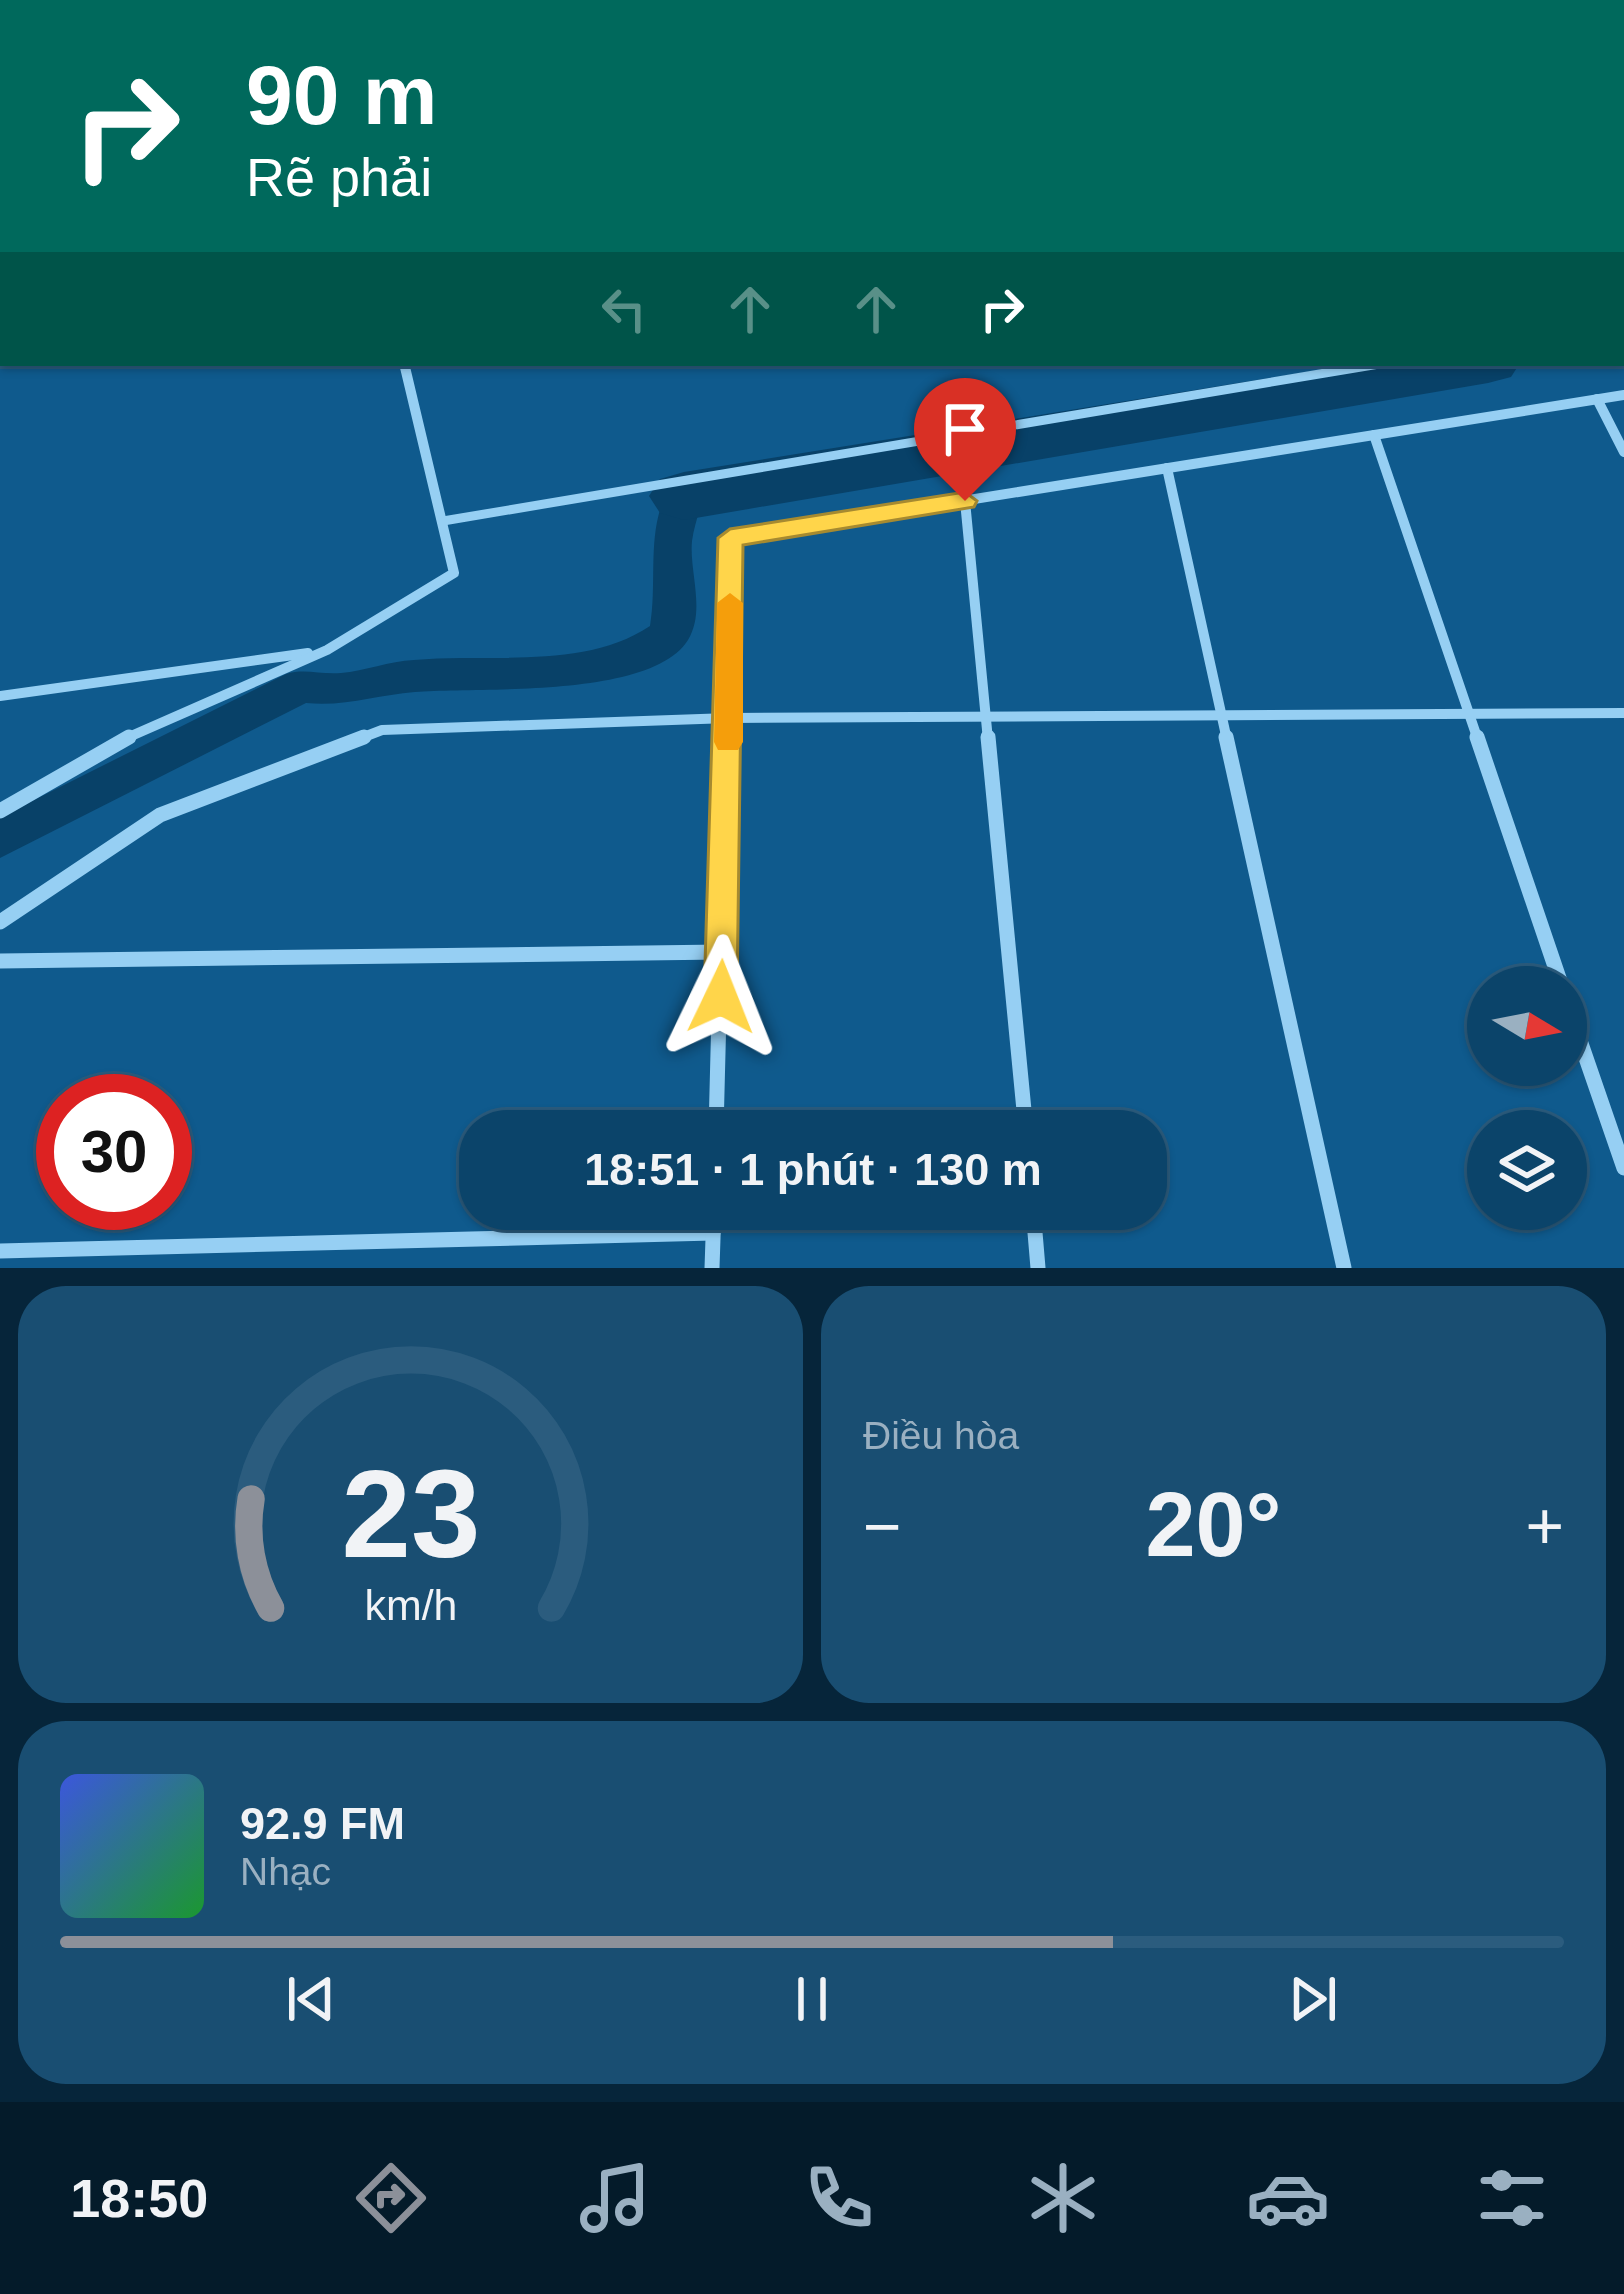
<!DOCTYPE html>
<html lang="vi">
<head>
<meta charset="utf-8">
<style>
  :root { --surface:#0b446a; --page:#194e72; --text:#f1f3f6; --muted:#9ab0c1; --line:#2b5c7e; --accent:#8c9099 }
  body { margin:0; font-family:Helvetica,sans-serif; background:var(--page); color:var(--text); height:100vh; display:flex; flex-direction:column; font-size:45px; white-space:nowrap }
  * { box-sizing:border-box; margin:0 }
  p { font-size:39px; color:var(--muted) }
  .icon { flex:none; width:66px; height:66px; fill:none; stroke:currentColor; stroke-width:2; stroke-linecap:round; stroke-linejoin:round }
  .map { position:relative; height:1268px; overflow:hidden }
  .side { display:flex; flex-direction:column; gap:18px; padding:18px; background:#06253a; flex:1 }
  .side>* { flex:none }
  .guide { position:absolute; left:0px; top:0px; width:1626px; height:366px; box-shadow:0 3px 9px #0004,0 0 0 3px var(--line); background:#00695c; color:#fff; overflow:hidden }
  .needle { width:78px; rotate:100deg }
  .tools { position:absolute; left:1467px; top:966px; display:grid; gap:24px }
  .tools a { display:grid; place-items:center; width:120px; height:120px; border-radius:50%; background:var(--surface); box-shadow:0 3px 9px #0004,0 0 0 3px var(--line); font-size:60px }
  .speed { position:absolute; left:36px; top:1074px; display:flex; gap:24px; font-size:60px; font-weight:700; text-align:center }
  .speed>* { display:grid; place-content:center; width:156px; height:156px; border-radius:50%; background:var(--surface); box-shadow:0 3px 9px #0004,0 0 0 3px var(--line); line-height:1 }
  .speed .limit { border:18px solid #d22; background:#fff; color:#111 }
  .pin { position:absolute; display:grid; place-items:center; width:102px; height:102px; color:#fff; margin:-123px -51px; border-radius:50% 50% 50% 0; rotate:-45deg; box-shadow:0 0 12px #0007 }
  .pin .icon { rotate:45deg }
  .me { position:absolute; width:132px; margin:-66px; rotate:2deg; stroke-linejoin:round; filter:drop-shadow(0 0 9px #0008) }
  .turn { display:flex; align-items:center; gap:42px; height:252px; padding:0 48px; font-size:54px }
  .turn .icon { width:156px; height:156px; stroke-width:2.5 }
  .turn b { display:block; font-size:84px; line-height:102px }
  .lanes { display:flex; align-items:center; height:114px; padding:0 48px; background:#0003; justify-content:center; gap:60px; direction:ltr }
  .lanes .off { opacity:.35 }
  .big { font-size:90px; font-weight:800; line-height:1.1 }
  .side .card { flex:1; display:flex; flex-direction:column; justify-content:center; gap:18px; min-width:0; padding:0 42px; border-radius:48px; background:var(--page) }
  .side .dial { align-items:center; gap:0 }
  .dial svg { height:312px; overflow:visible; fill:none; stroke:var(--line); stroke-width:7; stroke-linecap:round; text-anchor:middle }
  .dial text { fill:var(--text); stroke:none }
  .song { display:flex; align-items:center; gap:36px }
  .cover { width:144px; height:144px; border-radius:18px; background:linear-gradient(135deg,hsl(230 70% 55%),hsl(130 70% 35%)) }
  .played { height:12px; border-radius:6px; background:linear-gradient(90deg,var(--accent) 70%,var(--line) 70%) }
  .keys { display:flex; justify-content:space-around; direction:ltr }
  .heat { display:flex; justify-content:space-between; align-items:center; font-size:66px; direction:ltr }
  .side .tiles { flex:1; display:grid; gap:18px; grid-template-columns:1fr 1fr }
  .card:last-child { grid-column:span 2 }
  .trip { position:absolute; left:459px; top:1110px; width:708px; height:120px; border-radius:48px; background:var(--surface); box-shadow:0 3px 9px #0004,0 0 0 3px var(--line); font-weight:800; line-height:120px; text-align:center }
  .menu { display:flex; height:192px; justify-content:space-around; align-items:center; background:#041b2a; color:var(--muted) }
  .menu .icon { width:84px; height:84px }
  .menu .selected { color:var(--accent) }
  .menu b { font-size:54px; color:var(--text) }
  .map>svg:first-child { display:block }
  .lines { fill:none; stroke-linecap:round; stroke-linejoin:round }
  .canal { fill:#084168; fill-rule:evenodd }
  .river { fill:#084168; fill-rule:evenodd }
  .service { stroke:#96cff3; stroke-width:9 }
  .minor-far2 { stroke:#96cff3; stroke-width:9 }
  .minor-far1 { stroke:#96cff3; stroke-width:10 }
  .minor { stroke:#96cff3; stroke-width:15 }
  .route { fill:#ffd54a; stroke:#a68a30; stroke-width:3 }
  .slow { fill:#f59e0b }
</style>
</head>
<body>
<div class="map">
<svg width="1624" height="1268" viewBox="0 0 1624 1268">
  <rect width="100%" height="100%" fill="#0f5a8d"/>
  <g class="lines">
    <!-- canal -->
    <path class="canal" d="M684,483l14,4 5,9c-3,14 -9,30 -11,45 -3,31 14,69 -4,99 -37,59 -210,47 -273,52 -38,3 -70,15 -109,11l-306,155v-41l286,-143c19,-6 35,1 55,-1 24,-2 48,-12 73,-13 77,-7 170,10 236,-34 8,-47 -5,-97 20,-139z"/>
    <!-- river -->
    <g class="river">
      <path d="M1624,321v39l-1,1v-40z"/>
      <path d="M1363,363h157l-9,14 -23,6 -804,137 -24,-7 -11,-17 11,-17 24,-7z"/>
    </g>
    <!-- service -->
    <path class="service" d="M443,521l942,-158"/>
    <!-- minor-far2 -->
    <g class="minor-far2">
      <path d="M1225,0l4,3"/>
      <path d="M1402,0l4,3"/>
    </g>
    <!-- minor-far1 -->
    <g class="minor-far1">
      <path d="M1597,399l27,53"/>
      <path d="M1374,435l104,305"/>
      <path d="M1167,468l60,272"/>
      <path d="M965,501l23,239"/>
      <path d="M0,696l308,-43"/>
      <path d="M122,740l205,-90 127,-77 -50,-210"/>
      <path d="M356,740l26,-10 347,-12 895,-5"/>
      <path d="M726,740l5,-202 893,-143"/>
    </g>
    <!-- minor -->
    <g class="minor">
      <path d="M988,737l38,394"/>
      <path d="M1226,737l118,531"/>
      <path d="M1477,737l85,250"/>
      <path d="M0,811l129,-74"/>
      <path d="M0,922l160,-107 204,-78"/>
      <path d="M0,961l722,-9"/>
      <path d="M1566,1000l58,168"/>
      <path d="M716,1131l10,-394"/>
      <path d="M1033,1209l5,59"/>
      <path d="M0,1251l713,-18"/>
      <path d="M712,1268l2,-59"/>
    </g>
  </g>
  <!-- route -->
  <path class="route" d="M965,492l12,9 -3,6 -231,38 -6,452 -5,10 -11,4 -12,-4 -5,-10 14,-459 12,-9z"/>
  <!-- slow -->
  <path class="slow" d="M730,593l13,10v139l-5,8h-20l-4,-8 3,-139z"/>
</svg>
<div class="tools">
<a><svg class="needle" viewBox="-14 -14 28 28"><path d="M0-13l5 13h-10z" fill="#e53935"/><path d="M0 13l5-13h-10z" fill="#9ab0c1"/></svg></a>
<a><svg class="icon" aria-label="layers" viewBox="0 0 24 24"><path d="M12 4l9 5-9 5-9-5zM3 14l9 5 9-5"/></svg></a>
</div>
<div class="speed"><div class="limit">30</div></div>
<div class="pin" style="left:965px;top:501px;background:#d93025"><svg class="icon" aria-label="arrive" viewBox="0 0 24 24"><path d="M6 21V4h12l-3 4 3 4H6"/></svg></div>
<svg class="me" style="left:721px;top:997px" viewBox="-20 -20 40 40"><path d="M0-17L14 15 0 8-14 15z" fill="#ffd54a" stroke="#fff" stroke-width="4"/></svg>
<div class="trip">18:51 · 1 phút · 130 m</div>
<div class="guide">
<div class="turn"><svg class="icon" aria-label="right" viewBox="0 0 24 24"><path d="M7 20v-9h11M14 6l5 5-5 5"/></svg><div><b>90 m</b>Rẽ phải</div></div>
<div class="lanes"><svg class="icon off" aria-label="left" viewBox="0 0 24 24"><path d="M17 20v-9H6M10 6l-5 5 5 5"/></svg><svg class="icon off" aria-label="ahead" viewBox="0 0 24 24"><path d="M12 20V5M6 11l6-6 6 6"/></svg><svg class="icon off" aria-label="ahead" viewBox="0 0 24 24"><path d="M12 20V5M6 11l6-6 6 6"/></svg><svg class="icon" aria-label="right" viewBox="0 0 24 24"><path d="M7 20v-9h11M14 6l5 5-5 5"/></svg></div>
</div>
</div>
<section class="side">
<div class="tiles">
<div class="card dial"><svg viewBox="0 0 100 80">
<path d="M14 69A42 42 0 1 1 86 69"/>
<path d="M14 69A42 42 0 0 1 9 41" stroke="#8c9099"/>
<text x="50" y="56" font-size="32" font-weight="700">23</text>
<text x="50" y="72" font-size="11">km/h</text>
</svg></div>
<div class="card"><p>Điều hòa</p>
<div class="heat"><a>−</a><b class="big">20°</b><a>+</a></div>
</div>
<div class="card">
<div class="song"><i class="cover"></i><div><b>92.9 FM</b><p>Nhạc</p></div></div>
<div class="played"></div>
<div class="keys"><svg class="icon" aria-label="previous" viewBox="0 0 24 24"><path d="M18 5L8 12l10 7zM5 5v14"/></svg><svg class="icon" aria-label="pause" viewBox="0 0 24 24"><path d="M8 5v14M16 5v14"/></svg><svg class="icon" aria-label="next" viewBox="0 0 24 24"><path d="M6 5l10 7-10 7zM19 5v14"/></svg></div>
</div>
</div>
</section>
<nav class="menu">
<b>18:50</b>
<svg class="icon selected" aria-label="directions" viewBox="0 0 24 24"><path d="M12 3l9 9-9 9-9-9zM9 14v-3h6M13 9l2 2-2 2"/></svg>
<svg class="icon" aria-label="music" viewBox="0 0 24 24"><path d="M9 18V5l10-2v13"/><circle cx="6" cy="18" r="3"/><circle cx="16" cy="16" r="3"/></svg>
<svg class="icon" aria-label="phone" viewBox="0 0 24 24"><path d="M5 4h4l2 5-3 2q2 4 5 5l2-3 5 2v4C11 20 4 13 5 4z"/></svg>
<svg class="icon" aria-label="climate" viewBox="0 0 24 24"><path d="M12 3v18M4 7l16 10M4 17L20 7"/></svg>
<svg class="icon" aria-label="car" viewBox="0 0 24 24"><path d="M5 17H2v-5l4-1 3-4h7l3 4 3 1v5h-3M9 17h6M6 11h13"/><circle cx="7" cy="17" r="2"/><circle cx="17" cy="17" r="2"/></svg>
<svg class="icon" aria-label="filters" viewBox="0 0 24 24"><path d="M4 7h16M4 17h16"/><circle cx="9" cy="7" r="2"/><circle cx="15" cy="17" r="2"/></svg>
</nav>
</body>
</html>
